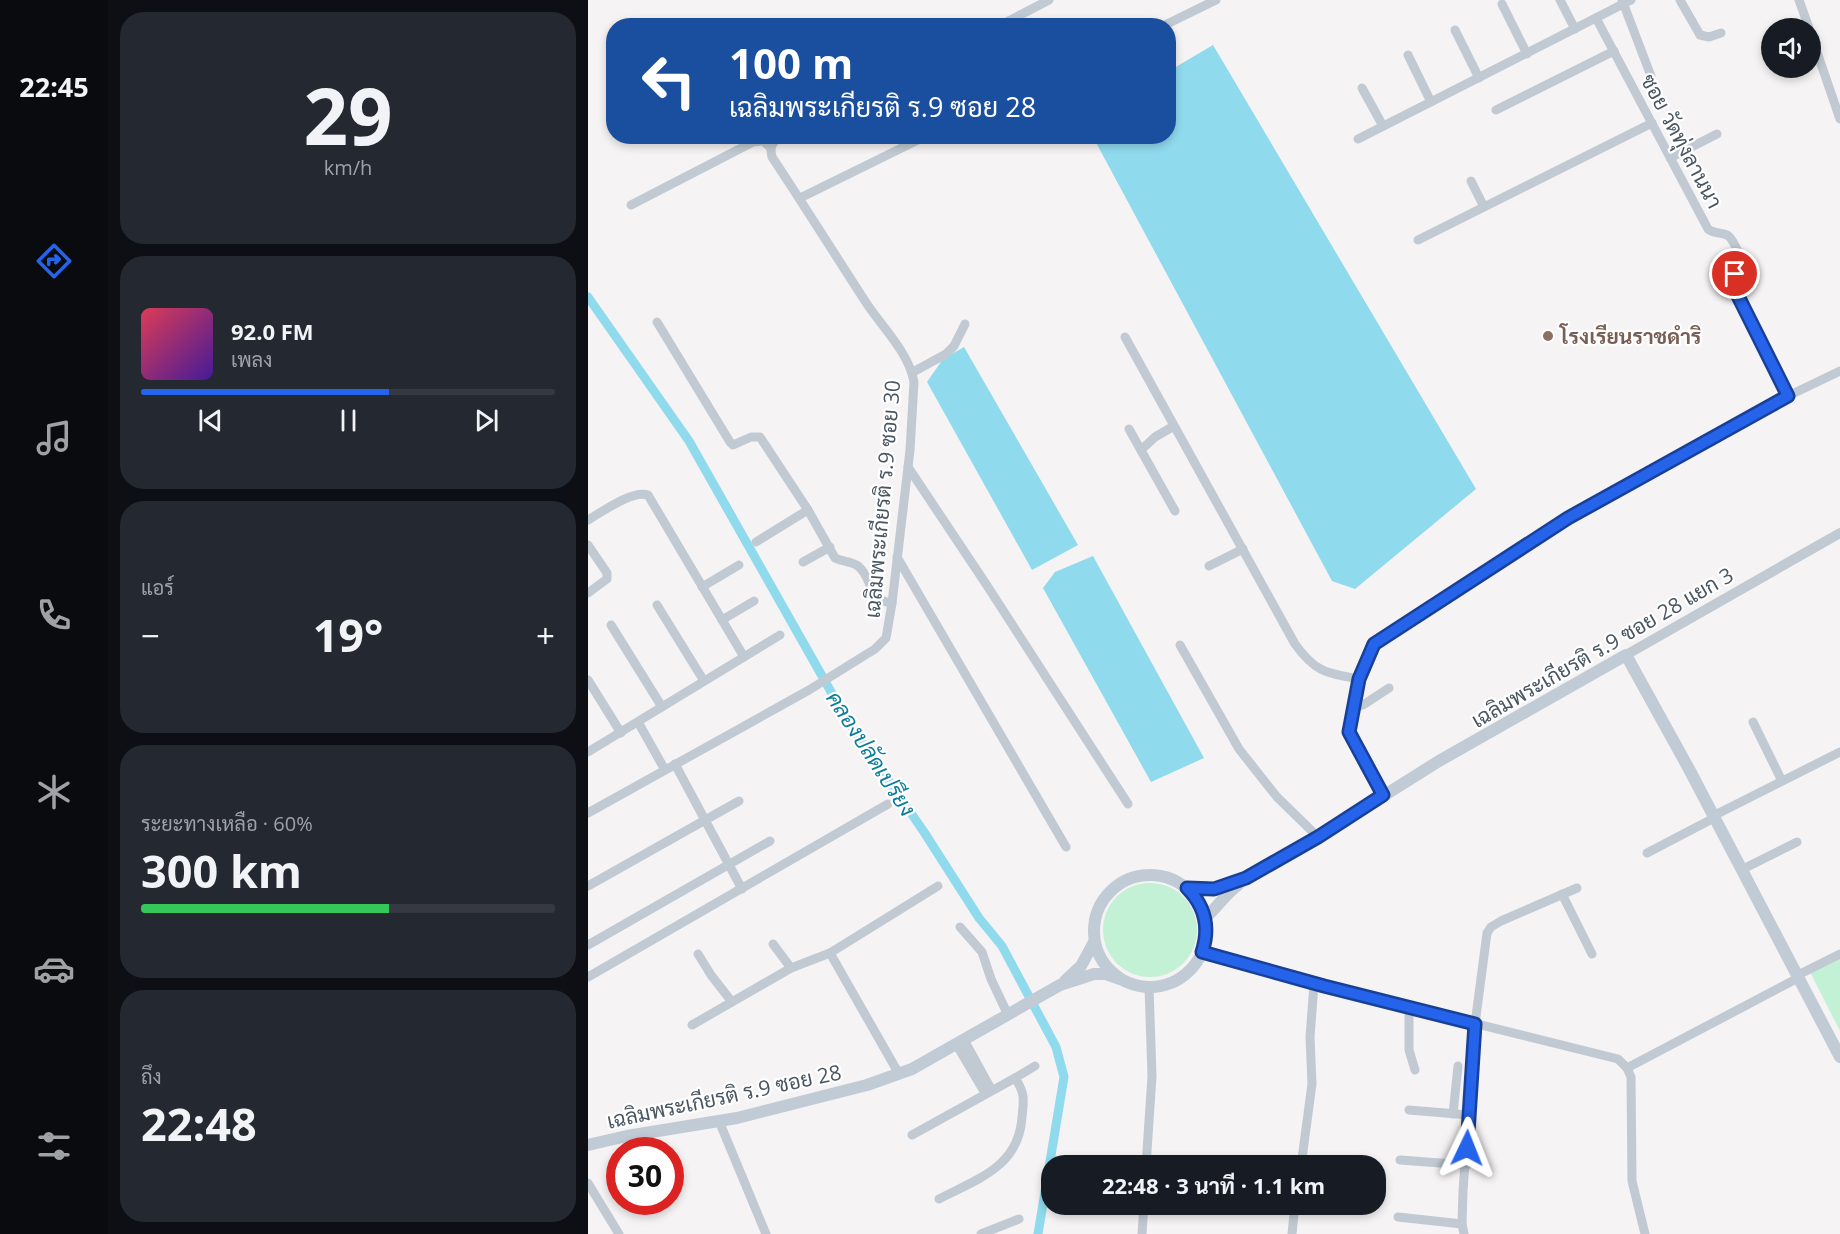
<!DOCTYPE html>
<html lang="th">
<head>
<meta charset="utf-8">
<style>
  :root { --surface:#171b24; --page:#242831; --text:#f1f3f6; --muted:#9ea1a6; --line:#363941; --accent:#2563eb }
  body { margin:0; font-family:"Open Sans",Sarabun,sans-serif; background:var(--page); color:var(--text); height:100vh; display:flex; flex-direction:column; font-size:22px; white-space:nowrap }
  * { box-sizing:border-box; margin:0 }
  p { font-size:20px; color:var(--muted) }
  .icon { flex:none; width:33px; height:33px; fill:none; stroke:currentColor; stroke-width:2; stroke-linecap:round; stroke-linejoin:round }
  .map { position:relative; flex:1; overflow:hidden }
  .side { display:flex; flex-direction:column; gap:12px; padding:12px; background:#0d0f14; width:480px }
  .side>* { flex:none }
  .hud { position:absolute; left:18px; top:18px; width:570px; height:126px; border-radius:24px; box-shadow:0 3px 9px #0003; background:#1a4fa0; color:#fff; overflow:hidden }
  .buttons { position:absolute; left:1173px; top:18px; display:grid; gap:12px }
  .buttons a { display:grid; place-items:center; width:60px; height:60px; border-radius:50%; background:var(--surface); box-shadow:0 3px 9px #0003; font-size:30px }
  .speed { position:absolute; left:18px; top:1137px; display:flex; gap:12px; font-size:30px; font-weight:700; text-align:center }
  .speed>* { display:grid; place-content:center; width:78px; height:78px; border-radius:50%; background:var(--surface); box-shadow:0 3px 9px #0003; line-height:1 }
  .speed .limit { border:9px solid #d22; background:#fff; color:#111 }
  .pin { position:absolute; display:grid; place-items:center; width:51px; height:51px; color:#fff; margin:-26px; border:3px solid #fff; border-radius:50%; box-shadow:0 2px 6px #0007 }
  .me { position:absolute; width:66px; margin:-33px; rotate:2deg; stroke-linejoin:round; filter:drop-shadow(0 0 4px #0008) }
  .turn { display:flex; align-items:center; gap:21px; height:126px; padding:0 24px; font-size:27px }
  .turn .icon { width:78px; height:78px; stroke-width:2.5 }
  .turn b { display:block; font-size:42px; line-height:51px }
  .big { font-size:45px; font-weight:700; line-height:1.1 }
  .side .card { flex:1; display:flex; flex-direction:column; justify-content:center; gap:9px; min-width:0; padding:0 21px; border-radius:24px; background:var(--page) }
  .side .dial { align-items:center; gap:0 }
  .dial b { font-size:78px; line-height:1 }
  .song { display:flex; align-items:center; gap:18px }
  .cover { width:72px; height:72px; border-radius:9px; background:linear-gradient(135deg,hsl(350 70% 55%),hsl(260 70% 35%)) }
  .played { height:6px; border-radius:3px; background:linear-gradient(90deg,var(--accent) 60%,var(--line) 60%) }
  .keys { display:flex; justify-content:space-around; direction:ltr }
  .heat { display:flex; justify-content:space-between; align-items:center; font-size:33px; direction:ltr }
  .charge { height:9px; border-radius:4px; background:linear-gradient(90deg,#34c759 60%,var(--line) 0) }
  .trip { position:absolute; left:453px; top:1155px; width:345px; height:60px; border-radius:24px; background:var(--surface); box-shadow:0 3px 9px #0003; font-weight:700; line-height:60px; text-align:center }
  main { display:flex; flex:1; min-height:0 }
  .dock { display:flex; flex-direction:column; width:108px; justify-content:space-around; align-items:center; background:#090b0e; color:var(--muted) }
  .dock .icon { width:42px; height:42px }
  .dock .on { color:var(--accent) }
  .dock b { font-size:27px; color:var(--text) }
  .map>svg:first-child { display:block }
  .green { fill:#c3f1d5 }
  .water { fill:#90daee }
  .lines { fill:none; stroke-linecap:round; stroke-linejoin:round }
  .canal { stroke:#90daee; stroke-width:9 }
  .minor { stroke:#c1cad2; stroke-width:9 }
  .tertiary { stroke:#c1cad2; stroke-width:10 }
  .secondary { stroke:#c1cbd6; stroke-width:12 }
  .route-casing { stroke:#184099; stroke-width:15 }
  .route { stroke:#2563eb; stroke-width:10 }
  .education-dot { fill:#8d6e63; stroke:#fff; stroke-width:2 }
  .labels { text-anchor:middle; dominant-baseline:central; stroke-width:4.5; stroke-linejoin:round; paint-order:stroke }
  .street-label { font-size:21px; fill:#4a5661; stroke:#fff }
  .education-label { font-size:21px; font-weight:bold; fill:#785e54; stroke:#fff; text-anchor:start }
  .water-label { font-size:22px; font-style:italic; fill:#0c7c9b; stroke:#fff }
</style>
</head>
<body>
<main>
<nav class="dock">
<b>22:45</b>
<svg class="icon on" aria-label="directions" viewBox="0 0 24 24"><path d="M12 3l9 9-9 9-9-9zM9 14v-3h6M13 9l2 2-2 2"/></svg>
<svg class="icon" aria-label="music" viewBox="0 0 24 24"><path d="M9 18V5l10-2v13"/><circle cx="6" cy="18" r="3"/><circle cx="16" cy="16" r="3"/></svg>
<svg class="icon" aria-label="phone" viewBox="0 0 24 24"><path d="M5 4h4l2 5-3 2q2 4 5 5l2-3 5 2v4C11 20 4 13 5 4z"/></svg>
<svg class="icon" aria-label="climate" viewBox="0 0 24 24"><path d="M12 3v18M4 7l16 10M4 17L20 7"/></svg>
<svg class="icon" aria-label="car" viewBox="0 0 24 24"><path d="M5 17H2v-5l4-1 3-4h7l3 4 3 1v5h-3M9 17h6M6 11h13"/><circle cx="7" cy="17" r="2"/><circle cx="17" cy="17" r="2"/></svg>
<svg class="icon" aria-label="filters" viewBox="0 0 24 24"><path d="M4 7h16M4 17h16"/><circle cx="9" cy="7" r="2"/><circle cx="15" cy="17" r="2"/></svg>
</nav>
<section class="side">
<div class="card dial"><b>29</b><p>km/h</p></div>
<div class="card">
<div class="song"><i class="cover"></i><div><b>92.0 FM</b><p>เพลง</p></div></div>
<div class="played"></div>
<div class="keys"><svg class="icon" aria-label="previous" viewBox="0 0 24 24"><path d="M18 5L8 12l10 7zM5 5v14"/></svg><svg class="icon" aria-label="pause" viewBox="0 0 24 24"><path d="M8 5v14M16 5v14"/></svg><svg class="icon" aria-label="next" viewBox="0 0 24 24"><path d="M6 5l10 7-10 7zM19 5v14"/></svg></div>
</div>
<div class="card"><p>แอร์</p>
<div class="heat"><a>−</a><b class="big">19°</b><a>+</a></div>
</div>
<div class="card"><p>ระยะทางเหลือ · 60%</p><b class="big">300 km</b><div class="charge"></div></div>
<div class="card"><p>ถึง</p><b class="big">22:48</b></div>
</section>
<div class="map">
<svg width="1252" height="1234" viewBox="0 0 1252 1234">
  <rect width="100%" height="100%" fill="#f5f3f3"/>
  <!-- green -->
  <g class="green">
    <circle cx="562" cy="930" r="47"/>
    <path d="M1252,955v76l-31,-61z"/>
  </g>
  <!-- water -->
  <g class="water">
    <path d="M625,45l263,444 -121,100 -23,-8 -239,-444 75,-1 1,-65z"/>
    <path d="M376,347l114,198 -46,25 -105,-188 16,-23z"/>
    <path d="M505,556l111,202 -53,24 -108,-194 12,-16z"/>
  </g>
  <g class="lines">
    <!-- canal -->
    <path class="canal" d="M0,297l101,144 158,279 77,112 55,86 23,28 54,101 8,30 -26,157"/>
    <!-- minor -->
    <g class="minor">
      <path d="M972,0l15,29"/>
      <path d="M1034,0l29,76"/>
      <path d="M1092,0l20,35 9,2 12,-4"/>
      <path d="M1211,0l10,28"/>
      <path d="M914,4l25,50"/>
      <path d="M1008,18l112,211c6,5 12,3 19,6 5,2 16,25 15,30 0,4 -6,9 -8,12l2,15 52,104"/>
      <path d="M411,26l50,-26"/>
      <path d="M575,26l53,-26"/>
      <path d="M867,30l24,48"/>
      <path d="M1222,32l30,87"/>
      <path d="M820,55l23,47"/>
      <path d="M774,88l21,38"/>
      <path d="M908,110l118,-59"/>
      <path d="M770,139l273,-139"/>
      <path d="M1082,158l47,-24"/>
      <path d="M883,181l13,26"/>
      <path d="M212,198l126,-62"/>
      <path d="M43,205l122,-63 10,-1 7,6"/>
      <path d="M830,240l234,-117"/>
      <path d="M69,322l73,120 3,3 18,-8h9l48,73 27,48c8,4 16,3 23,8 16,13 8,34 34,37"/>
      <path d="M537,337l170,307c20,28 31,29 64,35"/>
      <path d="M325,372l33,-18 8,-8 11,-22"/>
      <path d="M541,429l46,82"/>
      <path d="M553,450l14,-13 19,-11"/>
      <path d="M320,467l78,117 142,220"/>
      <path d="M0,520c14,-8 44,-30 60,-25l96,162"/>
      <path d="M168,542l52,-32"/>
      <path d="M0,545l19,28v6l-19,14"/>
      <path d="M309,557l169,290"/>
      <path d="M215,562l27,-15"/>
      <path d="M621,566l34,-17"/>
      <path d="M114,587l37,-22"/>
      <path d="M69,605l47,76"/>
      <path d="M134,620l32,-19"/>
      <path d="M23,625l51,82"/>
      <path d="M592,645l59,104 38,48 41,40"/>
      <path d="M0,680l33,53"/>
      <path d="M765,708l10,-3 26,-17"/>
      <path d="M50,722l27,48"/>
      <path d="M1165,722l29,59"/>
      <path d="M0,752l192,-117"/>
      <path d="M87,764l67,125"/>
      <path d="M795,795l-34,-63 10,-53 15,-35 194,-126 220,-122 52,-25"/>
      <path d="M0,813l221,-123 66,-41 11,-11 6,-35 18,-153 4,-68c-5,-29 -31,-54 -47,-78 -32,-49 -63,-99 -95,-147 -3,-11 1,-16 10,-21"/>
      <path d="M1125,816l127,-64"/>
      <path d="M1059,853l67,-35"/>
      <path d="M1153,870l56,-28"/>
      <path d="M0,886l151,-85"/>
      <path d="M974,894l30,60"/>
      <path d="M372,927l22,25 9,27 17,36"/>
      <path d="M185,944l18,24"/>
      <path d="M0,945l182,-104"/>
      <path d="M614,952l122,34 294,73 9,9 4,9 1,104 13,53"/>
      <path d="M242,953l69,121"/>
      <path d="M110,954l13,21 21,27"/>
      <path d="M1208,976l44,-22"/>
      <path d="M0,977l300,-173"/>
      <path d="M821,1007v43l6,20"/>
      <path d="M104,1025l99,-57 39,-15 108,-67"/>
      <path d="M376,1040l27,49"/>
      <path d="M368,1044l29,49"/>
      <path d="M1039,1068l171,-90"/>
      <path d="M427,1078l20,-12"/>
      <path d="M821,1110l60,5"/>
      <path d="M865,1114l5,-48"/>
      <path d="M131,1121l47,113"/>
      <path d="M324,1135l103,-57c10,15 9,21 7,39 -3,50 -45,62 -83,82"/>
      <path d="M812,1160l67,5"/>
      <path d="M558,1166l6,-90 -3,-89"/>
      <path d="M713,1166l11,-82 -2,-47 4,-53"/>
      <path d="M0,1183l31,51"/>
      <path d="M810,1217l64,7"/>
      <path d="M393,1234l38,-15"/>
      <path d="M554,1234l2,-30"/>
      <path d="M704,1234l3,-30"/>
      <path d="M876,1234l-2,-10 1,-33 12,-167 12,-91 4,-6 10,-6 76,-33"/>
    </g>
    <!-- tertiary -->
    <path class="tertiary" d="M1038,655l214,-122"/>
    <!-- secondary -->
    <g class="secondary">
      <circle cx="562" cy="931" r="56"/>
      <path d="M599,888l27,1 32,-11 72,-41 121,-76 187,-106 63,114 151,288"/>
      <path d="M617,918c12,-10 20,-24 33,-33"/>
      <path d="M477,981l16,-15 13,-24"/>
      <path d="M0,1145l39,-9 110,-18 130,-33 45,-16 148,-84 34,-11h12l14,5"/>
    </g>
  </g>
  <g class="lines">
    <!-- route casing -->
    <g class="route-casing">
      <path id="route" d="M879,1148l8,-124 -151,-38 -122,-34c8,-24 3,-46 -15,-64l27,1 32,-11 72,-41 65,-42 -34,-63 10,-53 15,-35 194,-126 220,-122 -52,-104 -3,-10 2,-8"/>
    </g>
    <!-- route -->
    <use href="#route" class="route"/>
  </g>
  <!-- markers -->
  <circle class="education-dot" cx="960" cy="336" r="6"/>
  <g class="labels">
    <!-- street labels -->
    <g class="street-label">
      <text transform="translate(1094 141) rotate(62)">ซอย วัดทุ่งลานนา</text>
      <text transform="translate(294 499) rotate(-85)">เฉลิมพระเกียรติ ร.9 ซอย 30</text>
      <text transform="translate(1014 647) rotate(-30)">เฉลิมพระเกียรติ ร.9 ซอย 28 แยก 3</text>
      <text transform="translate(136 1096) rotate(-12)">เฉลิมพระเกียรติ ร.9 ซอย 28</text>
    </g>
    <!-- education labels -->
    <g class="education-label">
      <text x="972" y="336">โรงเรียนราชดำริ</text>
    </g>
    <!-- water labels -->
    <g class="water-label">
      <text transform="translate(284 753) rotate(57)">คลองปลัดเปรียง</text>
    </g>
  </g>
</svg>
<div class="buttons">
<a><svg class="icon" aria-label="sound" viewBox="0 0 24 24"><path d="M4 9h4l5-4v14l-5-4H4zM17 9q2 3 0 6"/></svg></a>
</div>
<div class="speed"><div class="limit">30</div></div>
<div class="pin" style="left:1147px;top:274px;background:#d93025"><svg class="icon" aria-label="arrive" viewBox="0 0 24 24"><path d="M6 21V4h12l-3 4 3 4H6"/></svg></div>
<svg class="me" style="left:879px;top:1148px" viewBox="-20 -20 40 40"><path d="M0-17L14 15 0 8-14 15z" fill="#2563eb" stroke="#fff" stroke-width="4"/></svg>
<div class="trip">22:48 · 3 นาที · 1.1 km</div>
<div class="hud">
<div class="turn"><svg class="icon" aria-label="left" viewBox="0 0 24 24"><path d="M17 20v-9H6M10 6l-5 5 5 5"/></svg><div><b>100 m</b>เฉลิมพระเกียรติ ร.9 ซอย 28</div></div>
</div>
</div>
</main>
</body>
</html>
